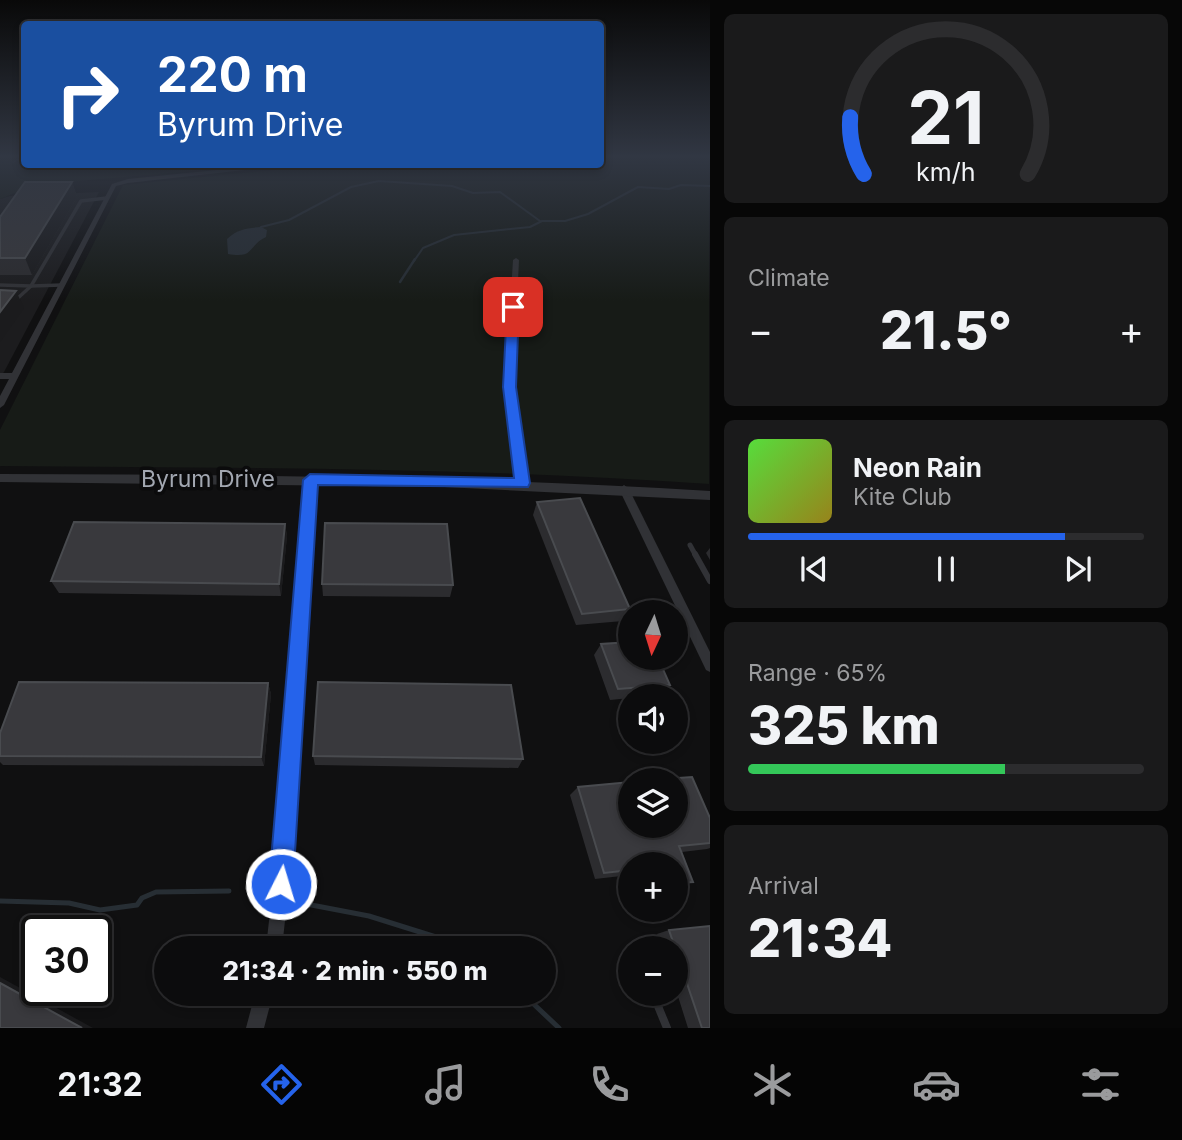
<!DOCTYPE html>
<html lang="en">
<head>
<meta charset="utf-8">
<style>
  :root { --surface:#0c0c0d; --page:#1a1a1b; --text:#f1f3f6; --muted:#9a9b9d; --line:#2c2c2e; --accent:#2563eb }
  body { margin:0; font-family:Inter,sans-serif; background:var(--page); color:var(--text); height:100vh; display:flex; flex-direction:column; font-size:26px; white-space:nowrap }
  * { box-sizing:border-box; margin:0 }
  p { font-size:23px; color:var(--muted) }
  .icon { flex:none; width:38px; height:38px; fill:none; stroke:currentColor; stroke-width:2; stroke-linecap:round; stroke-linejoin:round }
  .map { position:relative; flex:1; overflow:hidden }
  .panel { display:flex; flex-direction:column; gap:14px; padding:14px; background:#070707; width:472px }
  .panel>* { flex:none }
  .hud { position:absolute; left:21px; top:21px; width:583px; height:147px; border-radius:7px; box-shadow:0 4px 10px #0003,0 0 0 2px var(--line); background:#1a4fa0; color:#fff; overflow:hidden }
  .needle { width:46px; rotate:184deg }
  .buttons { position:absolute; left:618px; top:600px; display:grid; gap:14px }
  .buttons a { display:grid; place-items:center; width:70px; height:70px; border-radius:50%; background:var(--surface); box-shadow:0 4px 10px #0003,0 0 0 2px var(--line); font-size:35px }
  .speed { position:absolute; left:21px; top:915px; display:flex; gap:14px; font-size:35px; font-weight:700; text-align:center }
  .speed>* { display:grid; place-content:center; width:91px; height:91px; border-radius:50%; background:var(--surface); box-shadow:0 4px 10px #0003,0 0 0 2px var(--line); line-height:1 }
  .speed .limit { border:4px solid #111; border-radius:10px; background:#fff; color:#111 }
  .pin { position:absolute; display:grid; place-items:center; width:60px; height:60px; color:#fff; margin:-30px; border-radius:14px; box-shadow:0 4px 10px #0006 }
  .me { position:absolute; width:77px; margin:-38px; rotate:5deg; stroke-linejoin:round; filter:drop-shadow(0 0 5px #0008) }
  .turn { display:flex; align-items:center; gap:24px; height:147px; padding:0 21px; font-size:32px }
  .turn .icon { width:91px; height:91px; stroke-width:2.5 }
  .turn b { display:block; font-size:49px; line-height:60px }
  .big { font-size:52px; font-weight:800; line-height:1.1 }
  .panel .widget { flex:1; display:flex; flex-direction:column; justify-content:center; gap:10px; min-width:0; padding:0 24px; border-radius:10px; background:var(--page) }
  .panel .dial { align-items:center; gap:0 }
  .dial svg { height:182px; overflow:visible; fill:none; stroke:var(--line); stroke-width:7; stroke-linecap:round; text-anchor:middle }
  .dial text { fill:var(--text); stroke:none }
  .song { display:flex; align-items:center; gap:21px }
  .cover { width:84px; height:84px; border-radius:10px; background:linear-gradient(135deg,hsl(110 70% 55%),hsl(50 70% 35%)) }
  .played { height:7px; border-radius:4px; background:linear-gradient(90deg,var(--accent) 80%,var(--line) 80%) }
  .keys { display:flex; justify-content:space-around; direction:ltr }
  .heat { display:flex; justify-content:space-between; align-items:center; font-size:38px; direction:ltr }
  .charge { height:10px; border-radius:5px; background:linear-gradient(90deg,#34c759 65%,var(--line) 0) }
  .trip { position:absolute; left:154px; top:936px; width:402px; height:70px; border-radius:35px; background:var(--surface); box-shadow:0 4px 10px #0003,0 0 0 2px var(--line); font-weight:800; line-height:70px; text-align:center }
  .tabs { display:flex; height:112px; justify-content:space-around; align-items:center; background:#050505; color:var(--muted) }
  .tabs .icon { width:49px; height:49px }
  .tabs .on { color:var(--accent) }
  .tabs b { font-size:32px; color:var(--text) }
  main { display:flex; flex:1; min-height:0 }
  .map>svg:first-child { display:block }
  .built { fill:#1c1c1e }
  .green { fill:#171b17 }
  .water { fill:#272e34 }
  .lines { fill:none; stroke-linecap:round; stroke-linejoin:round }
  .stream-far2 { stroke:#272e34; stroke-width:2 }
  .stream-far1 { stroke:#272e34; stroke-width:2.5 }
  .stream { stroke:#272e34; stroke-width:5 }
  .service-far3 { stroke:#313236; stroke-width:3.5 }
  .service-far2 { stroke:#313236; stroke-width:5 }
  .service-far1 { stroke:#313236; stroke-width:6 }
  .service { stroke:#313236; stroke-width:8 }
  .minor { fill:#313236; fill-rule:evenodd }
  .tertiary { fill:#313236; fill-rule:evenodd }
  .wall { fill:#2c2c2f }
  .shaded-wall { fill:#1b1b1d }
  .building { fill:#39393d; stroke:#494b4f; stroke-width:2 }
  .route { fill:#2563eb; stroke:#184099; stroke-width:2 }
  .labels { text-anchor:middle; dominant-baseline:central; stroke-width:7; stroke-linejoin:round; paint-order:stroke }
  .street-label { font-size:23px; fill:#a2a7b1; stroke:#0b0b0c }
</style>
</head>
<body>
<main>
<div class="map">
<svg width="710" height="1028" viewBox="0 0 710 1028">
  <rect width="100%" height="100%" fill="#101011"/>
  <!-- built -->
  <path class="built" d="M99,192l-95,180 -4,5v-178l10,-3z"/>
  <!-- green -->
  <g class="green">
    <path d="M600,157h109v327c-236,-17 -472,-16 -709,-18v-36l123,-245 202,-20 275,-1z"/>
    <path d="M0,159h24v5l236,1 -225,20 -35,14z"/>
  </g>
  <!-- water -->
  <path class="water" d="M261,227l6,3 -1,7c-19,9 -11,22 -38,17l-1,-15c10,-10 21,-11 34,-12z"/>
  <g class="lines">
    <!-- stream-far2 -->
    <g class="stream-far2">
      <path d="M13,162l10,-5"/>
      <path d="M261,227l28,-7 62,-33 28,-6 73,5 21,7 27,-1 40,29"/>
      <path d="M414,261l9,-13 31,-13 76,-8 12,-6h23l23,-7 50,-27 31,2 12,-4 29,1"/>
    </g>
    <!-- stream-far1 -->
    <path class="stream-far1" d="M400,282l15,-23"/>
    <!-- stream -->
    <g class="stream">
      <path d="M0,901l69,2 31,7 37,-5 5,-7 14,-6 73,-1"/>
      <path d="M301,903l68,13 86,27 8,5"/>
      <path d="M523,994l36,34"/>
    </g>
    <!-- service-far3 -->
    <g class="service-far3">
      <path d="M0,285l31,1 50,-85 26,-3"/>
      <path d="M0,298h18l13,-12 31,-1"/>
    </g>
    <!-- service-far2 -->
    <path class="service-far2" d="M690,545l6,11"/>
    <!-- service-far1 -->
    <path class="service-far1" d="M695,554l15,27"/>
    <!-- service -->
    <path class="service" d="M653,994l14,34"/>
    <!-- minor -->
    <g class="minor">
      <path d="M275,164h24l-171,19 -12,3 -112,219 -4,3v-12l9,-17h-9v-6h12l100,-189 16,-5z"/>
      <path d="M516,258l3,2 -6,127 14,96 -5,4 -5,-4 -12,-96 8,-127z"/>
      <path d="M310,476l5,4 -24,386 -9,82h-16l9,-82 30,-386z"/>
      <path d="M624,485l5,4 81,163v20l-4,-2 -87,-181z"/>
      <path d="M255,994h18l-9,34h-18z"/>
    </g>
    <!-- tertiary -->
    <path class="tertiary" d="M0,474c237,1 473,2 710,17v9l-266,-13 -444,-5z"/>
  </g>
  <!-- wall -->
  <g class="wall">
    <path d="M72,182l5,15 -45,78h-32v-58z"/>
    <path d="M537,502l93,107 -7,12 -47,4 -43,-110z"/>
    <path d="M285,524l2,12 -6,60 -222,-3 -8,-12z"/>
    <path d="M710,548v12l-4,-7z"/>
    <path d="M322,584l131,1 -3,12 -127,-1z"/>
    <path d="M601,644l69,41 -9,11h-31v2l-20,2 -16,-45z"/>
    <path d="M268,683l3,11 -7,72 -261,-1 -3,-3v-29z"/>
    <path d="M313,756l210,3 -5,9 -203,-3z"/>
    <path d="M578,787l132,56v5l-3,1 -25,3 11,30 -12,5 -5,1v-24h-46v11l-35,4 -25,-84z"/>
    <path d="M669,930l41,98h-22l-12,-38v-42h-14l-5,-14z"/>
  </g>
  <!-- shaded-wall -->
  <g class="shaded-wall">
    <path d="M72,182l5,15 -45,78 -7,-17z"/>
    <path d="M16,291l8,17 -24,34v-30z"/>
    <path d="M285,524l2,12 -6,60 -2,-12z"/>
    <path d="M268,683l3,11 -7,72 -3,-9z"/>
    <path d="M0,977l93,51h-11l-82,-45z"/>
  </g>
  <!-- building -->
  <g class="building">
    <path d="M25,182h47l-47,76h-25v-41z"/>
    <path d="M0,290l16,1 -16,21z"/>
    <path d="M580,498l50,111 -48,5 -45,-112z"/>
    <path d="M74,522l211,2 -6,60 -228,-3z"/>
    <path d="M325,523l122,1 6,61 -131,-1z"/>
    <path d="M630,642v16h28l12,27 -52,4 -17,-45z"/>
    <path d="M19,682l249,1 -7,74 -261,-1v-23z"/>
    <path d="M318,682l193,3 12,74 -210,-3z"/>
    <path d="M692,777l18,41v25l-31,3 14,36 -17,1v-19h-46v6l-26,3 -26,-86 52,-5v44h46v-46h-27z"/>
    <path d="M710,926v102h-8l-33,-98z"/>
    <path d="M0,983l82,45h-82z"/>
  </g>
  <!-- sky -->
  <linearGradient id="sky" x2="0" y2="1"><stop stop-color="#090909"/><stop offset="0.52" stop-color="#313743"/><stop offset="1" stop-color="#313743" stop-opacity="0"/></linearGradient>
  <rect width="710" height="301" fill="url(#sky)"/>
  <!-- route -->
  <path class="route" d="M513,303l6,4 -3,80 14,96 -2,4 -210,-2 -25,399 -4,9 -8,3 -9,-3 -3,-9 34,-404 7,-6 204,4 -11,-91 4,-80z"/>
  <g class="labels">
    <!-- street labels -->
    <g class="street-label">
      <text x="208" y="479">Byrum Drive</text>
    </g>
  </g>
</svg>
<div class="buttons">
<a><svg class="needle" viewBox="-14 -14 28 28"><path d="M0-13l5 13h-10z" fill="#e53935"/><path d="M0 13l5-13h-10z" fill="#9a9b9d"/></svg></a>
<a><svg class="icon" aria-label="sound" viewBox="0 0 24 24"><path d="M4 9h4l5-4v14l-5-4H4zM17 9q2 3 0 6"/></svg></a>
<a><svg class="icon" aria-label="layers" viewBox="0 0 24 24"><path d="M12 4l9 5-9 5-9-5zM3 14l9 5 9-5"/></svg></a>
<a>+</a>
<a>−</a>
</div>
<div class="speed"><div class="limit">30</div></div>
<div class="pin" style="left:513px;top:307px;background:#d93025"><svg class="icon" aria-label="arrive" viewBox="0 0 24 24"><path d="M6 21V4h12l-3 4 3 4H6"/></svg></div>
<svg class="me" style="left:281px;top:884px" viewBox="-20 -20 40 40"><circle r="17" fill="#2563eb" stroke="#fff" stroke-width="3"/><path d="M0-11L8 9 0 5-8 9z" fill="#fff"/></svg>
<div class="trip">21:34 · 2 min · 550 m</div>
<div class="hud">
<div class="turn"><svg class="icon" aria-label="right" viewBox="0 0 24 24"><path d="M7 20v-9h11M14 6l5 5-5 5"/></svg><div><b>220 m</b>Byrum Drive</div></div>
</div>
</div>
<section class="panel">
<div class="widget dial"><svg viewBox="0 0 100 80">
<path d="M14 69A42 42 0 1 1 86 69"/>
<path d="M14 69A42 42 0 0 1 8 44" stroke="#2563eb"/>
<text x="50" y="56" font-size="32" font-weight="700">21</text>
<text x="50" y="72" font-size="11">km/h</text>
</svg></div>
<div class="widget"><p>Climate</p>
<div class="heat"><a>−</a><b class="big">21.5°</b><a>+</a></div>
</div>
<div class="widget">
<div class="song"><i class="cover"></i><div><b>Neon Rain</b><p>Kite Club</p></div></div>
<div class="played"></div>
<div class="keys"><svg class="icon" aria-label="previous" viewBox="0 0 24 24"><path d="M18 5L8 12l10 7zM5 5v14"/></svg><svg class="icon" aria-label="pause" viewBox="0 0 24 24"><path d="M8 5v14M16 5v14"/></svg><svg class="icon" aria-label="next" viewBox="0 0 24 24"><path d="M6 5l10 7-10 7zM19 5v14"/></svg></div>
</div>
<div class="widget"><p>Range · 65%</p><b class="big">325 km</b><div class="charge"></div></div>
<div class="widget"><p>Arrival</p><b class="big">21:34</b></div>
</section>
</main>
<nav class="tabs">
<b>21:32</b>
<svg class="icon on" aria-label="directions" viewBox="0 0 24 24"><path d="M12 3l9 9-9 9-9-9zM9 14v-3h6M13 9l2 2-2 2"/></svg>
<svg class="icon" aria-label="music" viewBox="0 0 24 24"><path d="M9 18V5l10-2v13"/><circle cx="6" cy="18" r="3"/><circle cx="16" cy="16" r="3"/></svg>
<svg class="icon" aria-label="phone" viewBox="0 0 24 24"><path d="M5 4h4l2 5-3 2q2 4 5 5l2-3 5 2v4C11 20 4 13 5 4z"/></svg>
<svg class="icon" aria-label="climate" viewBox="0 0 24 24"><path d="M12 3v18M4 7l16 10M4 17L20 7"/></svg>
<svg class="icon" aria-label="car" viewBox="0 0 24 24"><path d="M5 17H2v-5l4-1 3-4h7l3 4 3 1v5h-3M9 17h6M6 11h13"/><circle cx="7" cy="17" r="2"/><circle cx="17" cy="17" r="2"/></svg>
<svg class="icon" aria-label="filters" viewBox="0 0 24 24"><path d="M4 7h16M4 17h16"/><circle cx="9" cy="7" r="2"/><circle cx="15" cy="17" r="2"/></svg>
</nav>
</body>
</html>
